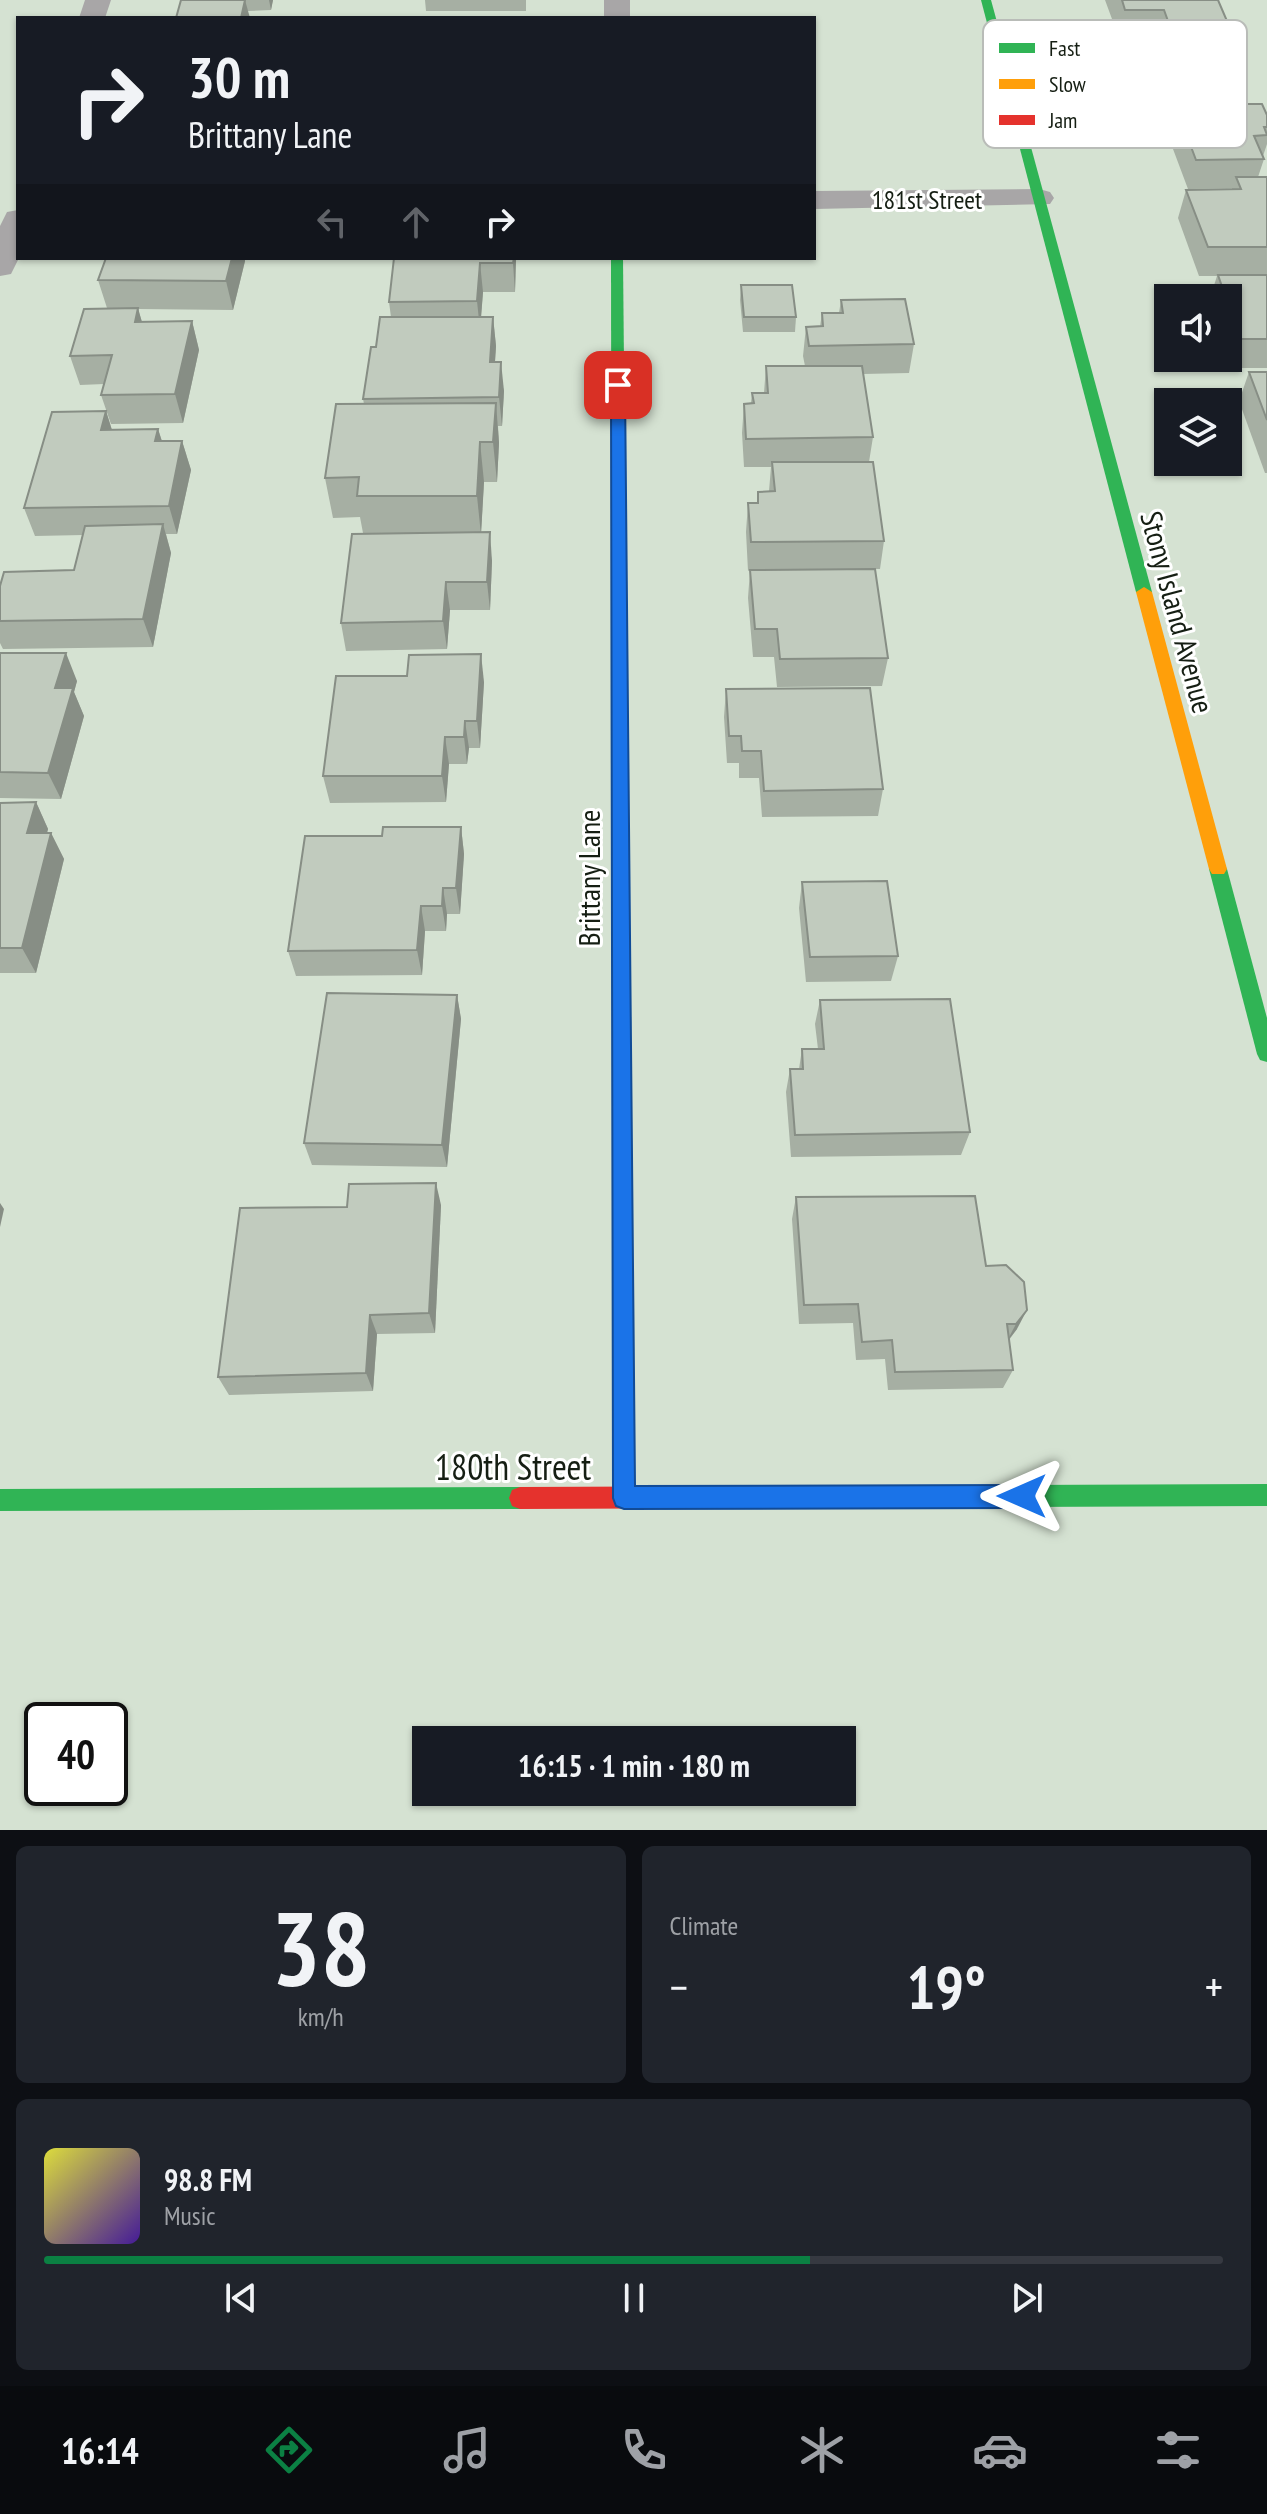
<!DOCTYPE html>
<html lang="en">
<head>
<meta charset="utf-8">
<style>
  :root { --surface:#171b24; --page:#20242c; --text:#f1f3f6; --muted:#9ea1a6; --line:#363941; --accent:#0b8043 }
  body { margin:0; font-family:"PT Sans Narrow",sans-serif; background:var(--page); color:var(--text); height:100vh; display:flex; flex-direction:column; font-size:30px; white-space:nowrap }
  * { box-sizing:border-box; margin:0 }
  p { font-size:26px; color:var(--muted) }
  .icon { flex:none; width:44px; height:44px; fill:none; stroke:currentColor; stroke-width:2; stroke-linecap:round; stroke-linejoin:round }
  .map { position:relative; height:1830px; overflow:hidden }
  .details { display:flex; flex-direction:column; gap:16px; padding:16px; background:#0d0f14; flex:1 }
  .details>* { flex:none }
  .guide { position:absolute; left:16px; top:16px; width:800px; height:244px; border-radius:0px; box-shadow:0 2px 6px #0004; background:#171b24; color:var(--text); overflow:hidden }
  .fabs { position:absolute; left:1154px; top:284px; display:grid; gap:16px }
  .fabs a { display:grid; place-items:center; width:88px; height:88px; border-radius:0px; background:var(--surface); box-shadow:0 2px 6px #0004; font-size:40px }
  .speed { position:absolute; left:24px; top:1702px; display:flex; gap:16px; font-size:40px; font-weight:700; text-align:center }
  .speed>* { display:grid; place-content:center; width:104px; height:104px; border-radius:50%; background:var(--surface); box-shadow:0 2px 6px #0004; line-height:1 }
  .speed .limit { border:4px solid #111; border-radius:12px; background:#fff; color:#111 }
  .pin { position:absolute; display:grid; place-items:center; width:68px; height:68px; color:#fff; margin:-34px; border-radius:16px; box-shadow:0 4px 12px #0006 }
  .me { position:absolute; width:88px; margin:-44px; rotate:270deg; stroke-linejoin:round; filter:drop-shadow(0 0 6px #0008) }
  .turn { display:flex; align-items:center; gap:28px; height:168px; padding:0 40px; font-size:36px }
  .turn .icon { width:104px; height:104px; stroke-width:2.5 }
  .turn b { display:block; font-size:56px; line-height:68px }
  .lanes { display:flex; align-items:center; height:76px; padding:0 40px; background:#0003; justify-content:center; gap:40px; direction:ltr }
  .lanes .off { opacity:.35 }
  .big { font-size:60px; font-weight:700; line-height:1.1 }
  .details .card { flex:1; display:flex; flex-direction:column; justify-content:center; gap:12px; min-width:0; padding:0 28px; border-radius:12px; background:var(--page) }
  .details .dial { align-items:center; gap:0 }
  .dial b { font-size:104px; line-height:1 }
  .song { display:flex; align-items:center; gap:24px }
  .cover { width:96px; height:96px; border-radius:12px; background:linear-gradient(135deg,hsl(60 70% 55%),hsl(260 70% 35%)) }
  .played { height:8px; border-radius:4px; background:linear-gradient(90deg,var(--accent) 65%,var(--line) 65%) }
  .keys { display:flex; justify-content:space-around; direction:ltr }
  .heat { display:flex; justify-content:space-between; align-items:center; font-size:44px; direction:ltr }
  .details .tiles { flex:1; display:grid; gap:16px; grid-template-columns:1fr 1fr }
  .card:last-child { grid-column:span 2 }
  .trip { position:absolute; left:412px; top:1726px; width:444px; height:80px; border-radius:0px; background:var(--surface); box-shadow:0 2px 6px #0004; font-weight:700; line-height:80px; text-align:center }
  .tabs { display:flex; height:128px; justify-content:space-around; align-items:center; background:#090b0e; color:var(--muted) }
  .tabs .icon { width:56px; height:56px }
  .tabs .current { color:var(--accent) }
  .tabs b { font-size:36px; color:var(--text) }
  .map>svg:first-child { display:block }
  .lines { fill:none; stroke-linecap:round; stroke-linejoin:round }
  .street { fill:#a8a6a7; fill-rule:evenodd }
  .fast { fill:#30b455; fill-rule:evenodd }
  .slow { fill:#ff9f0a; fill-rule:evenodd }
  .jam { fill:#e5322d; fill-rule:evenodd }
  .wall { fill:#a6afa3 }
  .shaded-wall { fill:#878e85 }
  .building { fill:#c1cbbe; stroke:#878e85; stroke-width:2 }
  .route { fill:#1a73e8; stroke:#114b97; stroke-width:2 }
  .labels { text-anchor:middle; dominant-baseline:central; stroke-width:6; stroke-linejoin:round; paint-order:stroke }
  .far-street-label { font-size:26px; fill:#151e13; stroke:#fff }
  .street-label { font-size:30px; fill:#151e13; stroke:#fff }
  .near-street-label { font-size:36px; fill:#151e13; stroke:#fff }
  .key { fill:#fff; stroke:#b9bcb8; stroke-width:2 }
  .key-label { font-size:22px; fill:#151e13 }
</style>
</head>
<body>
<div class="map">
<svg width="1267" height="1830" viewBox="0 0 1267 1830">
  <rect width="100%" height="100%" fill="#d5e2d2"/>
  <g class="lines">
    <!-- street -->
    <g class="street">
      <path d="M85,0h26l-6,18h-26z"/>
      <rect x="604" y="0" width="26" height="18"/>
      <path d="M1039,189l11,3 4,6 -4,6 -236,5v-18z"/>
      <path d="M18,210l1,48 -8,16 -11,2v-50l7,-14z"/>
    </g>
    <!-- fast -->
    <g class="fast">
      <path d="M981,0h10l161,592 -8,5 -8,-5z"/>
      <path d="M611,258h12l7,751 -2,6 -7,2 -7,-2 -2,-6z"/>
      <path d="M1218,862l6,2 3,5 40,149v44l-7,-2 -3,-6 -48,-185 3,-5z"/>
      <path d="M1267,1484v22l-471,2 -8,-3 -3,-8 3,-8 8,-3z"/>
      <path d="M520,1487l8,3 3,8 -3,8 -8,3 -520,2v-22z"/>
    </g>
    <!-- slow -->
    <g class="slow">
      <path d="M1144,587l8,5 75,277 -3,5h-12l-3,-5 -73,-277z"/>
      <path d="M621,1001l7,2 2,6 5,489 -3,8 -8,3 -8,-3 -3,-8 -1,-489 2,-6z"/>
    </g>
    <!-- jam -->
    <path class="jam" d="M796,1486l8,3 3,8 -3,8 -8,3 -276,1 -8,-3 -3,-8 3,-8 8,-3z"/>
  </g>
  <!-- wall -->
  <g class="wall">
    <path d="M181,0h92l-2,10 -23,1z"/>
    <path d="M425,0h101v11h-100z"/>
    <path d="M1105,0h113l9,21 -2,7 18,32 -9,28h-2l-5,16 40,11v29l-4,12 1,3 -6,18h9v191h-36l-4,-10 1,-60h-18l7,-22h-18l-21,-58 8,-28 46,-1v-1l-44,1 -21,-56 5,-19h-27l-17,-48 7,-28h21h-37z"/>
    <path d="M394,258h122l-1,34h-32l-2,25h12l3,29 -1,16 9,29 -2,35h-4l1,17 -2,39h-13l-3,50 11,29 -2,49h-40l-3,39 -101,2 -5,-28 22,-90 -3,-16 -27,1 -8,-40 39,-74 -1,-5 13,-52 15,-30 -2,-15z"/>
    <path d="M245,261l-12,49 -95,-1 4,13 50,-1 7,29 -16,73 -72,1 -10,-29 3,-11 -24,1 -10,-29 37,-48 -9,-28z"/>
    <path d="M741,285l55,32 -1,15h-52l-3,-32z"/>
    <path d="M841,300l73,44 -5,29 -46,1 10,63 -4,25 15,79 -4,28h-5l13,89 -6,28 -105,1 -3,-30h-21l-5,-59 2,-28 -2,1 -2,-39 2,-29h9l1,-11 11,-1 2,-24h-27l-2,-34 2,-29 7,-1 1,-10h12l2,-27h39l-2,-10 3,-29h14l2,-14h17z"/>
    <path d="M1249,372h18v101h-2l-26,-72z"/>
    <path d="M106,411l6,19 46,-1 4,12h20l9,29 -14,64h-11l5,19 -18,94 -150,2 -3,-6v-57l74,-16 9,-35 -48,1 -11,-28z"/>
    <path d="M0,653l77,28 -3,11 10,24 -23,83 -61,-1z"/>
    <path d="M484,682l-4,66h-11l-2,16h-18l-3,38 -116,1 -7,-27z"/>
    <path d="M726,689l157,100 -5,27 -116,1 -3,-39h-20v-15h-12l-3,-46z"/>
    <path d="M36,802l12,27 -1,4h4l13,26 -28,114h-36v-170z"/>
    <path d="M461,827l3,27 -4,60h-13l-1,17h-21l-3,44 -126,1 -8,-25 94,-115z"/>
    <path d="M802,882l96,74 -7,25 -85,1 -7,-74z"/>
    <path d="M457,995l4,24 -14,148 -135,-2 -8,-22z"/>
    <path d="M820,1000l150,132 -9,23 -170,2 -5,-65 4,-23h9l3,-20h16l-3,-25z"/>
    <path d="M796,1197l190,69 20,-1 11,64 -8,11 4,30 -10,18 -115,2 -3,-31 -29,1 -3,-37 -54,1 -7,-105z"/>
    <path d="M441,1205l-6,128 -58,1 -4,57 -144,4 -11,-18 129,-170z"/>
  </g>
  <!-- shaded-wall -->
  <g class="shaded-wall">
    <path d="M245,0l5,18h-9z"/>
    <path d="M269,0h4l-2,10z"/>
    <path d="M232,258h13v3l-12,49 -7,-29z"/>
    <path d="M514,258h2l-1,34 -2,-29z"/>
    <path d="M480,263l3,29 -3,38 -3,-29z"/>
    <path d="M138,308l8,29 -11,-15z"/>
    <path d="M493,317l3,29 -3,45 -3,-29z"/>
    <path d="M192,321l7,29 -16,73 -8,-29z"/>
    <path d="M501,362l3,29 -2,35 -3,-29z"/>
    <path d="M496,403l3,40 -2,39 -4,-40z"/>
    <path d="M106,411l9,29 -14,-10z"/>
    <path d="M158,429l9,29 -12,-17z"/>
    <path d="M182,441l9,29 -14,64 -8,-28z"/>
    <path d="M480,442l4,40 -3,53 -4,-39z"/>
    <path d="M163,524l8,29 -18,94 -10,-28z"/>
    <path d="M490,532l2,29 -2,49 -3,-28z"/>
    <path d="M446,582l4,28 -3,39 -4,-28z"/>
    <path d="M66,653l11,28 -3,11 10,24 -23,83 -13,-26 7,-85z"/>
    <path d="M481,654l3,28 -4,66 -3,-27z"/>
    <path d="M465,721l4,27 -2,16 -3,-27z"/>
    <path d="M445,737l4,27 -3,38 -4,-26z"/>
    <path d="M36,802l12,27 -8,30 -13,-26z"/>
    <path d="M461,827l3,27 -4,60 -4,-26z"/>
    <path d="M51,833l13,26 -28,114 -14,-25z"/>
    <path d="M443,888l4,26 -1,17 -4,-25z"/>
    <path d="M421,906l4,25 -3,44 -5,-25z"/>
    <path d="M457,995l4,24 -14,148 -5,-22z"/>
    <path d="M436,1183l5,22 -6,128 -6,-20z"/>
    <path d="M0,1203l4,6 -4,18z"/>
    <path d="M1027,1310l-10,19 -11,14 10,-19z"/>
    <path d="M370,1315l7,19 -4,57 -7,-18z"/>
  </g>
  <!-- building -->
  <g class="building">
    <path d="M181,0h64l-4,18h-65z"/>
    <path d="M1122,0h96l9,21h-59l-4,-11h-39z"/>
    <path d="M1175,104h87l5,11v12h-3l3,8 -13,1 10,23 -68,1z"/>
    <path d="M1236,177h31v70h-59l-22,-57 55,-1z"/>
    <path d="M106,258h126l-6,23 -128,-1z"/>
    <path d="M394,258h120l-1,5h-33l-3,38 -88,1z"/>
    <path d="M1218,275h49v64h-26l-13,-35v-6h-2z"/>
    <path d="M741,285h51l4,32h-52z"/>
    <path d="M905,299l9,45 -105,2 -3,-19 17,-1 -1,-13h21l-2,-13z"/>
    <path d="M138,308l-3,14 57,-1 -17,73 -74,1 11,-40 -42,1 14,-47z"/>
    <path d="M380,317h113l-3,45h11l-2,35 -136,2 8,-52h5z"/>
    <path d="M766,366h96l11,71 -127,2 -2,-35 10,-1 -2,-10h16z"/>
    <path d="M1249,372h18v48z"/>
    <path d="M496,403l-3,39h-13l-3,54h-120l2,-19 -34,1 11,-74z"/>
    <path d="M106,411l-5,19 57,-1 -3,12h27l-13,65 -145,2 28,-96z"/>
    <path d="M772,462h101l11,79 -133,1 -3,-39h10v-11l17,-1z"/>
    <path d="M163,524l-20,95 -143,2v-35l4,-14 70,-2 11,-44z"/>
    <path d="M490,532l-3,50h-41l-3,39 -102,2 11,-89z"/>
    <path d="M875,569l13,89 -108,1 -3,-30h-22l-5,-59z"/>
    <path d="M0,653h66l-11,35h18l-25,85 -48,-1z"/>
    <path d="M481,654l-4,67h-12l-1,16h-19l-3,39h-119l13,-100h71l2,-21z"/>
    <path d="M870,688l13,101 -119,2 -3,-40h-19l-1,-15h-12l-3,-47z"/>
    <path d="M36,802l-9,31h24l-29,115h-22v-145z"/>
    <path d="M383,827h78l-5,61h-13l-1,18h-21l-4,44 -129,1 17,-115h77z"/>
    <path d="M887,881l11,75 -88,1 -8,-75z"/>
    <path d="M327,993l130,2 -15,150 -138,-2z"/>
    <path d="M950,999l20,133 -175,3 -5,-66h13l-1,-20h22l-4,-49z"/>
    <path d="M436,1183l-7,130 -59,2 -4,58 -148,4 22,-169 107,-1 2,-23z"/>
    <path d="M975,1196l11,70 20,-1 18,17 3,28 -11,14h-9l6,46 -118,2 -3,-32 -30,2 -4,-38 -54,1 -8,-108z"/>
  </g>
  <!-- route -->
  <path class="route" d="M618,381l7,4 10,1101 387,-1 8,3 3,8 -3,8 -8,4 -398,1 -8,-3 -3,-8 -2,-1113z"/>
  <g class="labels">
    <!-- far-street labels -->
    <g class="far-street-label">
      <text x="927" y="199">181st Street</text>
    </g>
    <!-- street labels -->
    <g class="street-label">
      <text transform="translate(1178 612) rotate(75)">Stony Island Avenue</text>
      <text transform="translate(588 878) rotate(-90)">Brittany Lane</text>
    </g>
    <!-- near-street labels -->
    <g class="near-street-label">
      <text x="513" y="1466">180th Street</text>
    </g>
  </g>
  <!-- legend -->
  <rect x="983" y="20" width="264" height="128" rx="12" class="key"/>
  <rect x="999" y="43" width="36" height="10" fill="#30b455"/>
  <rect x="999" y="79" width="36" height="10" fill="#ff9f0a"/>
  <rect x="999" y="115" width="36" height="10" fill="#e5322d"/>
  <g class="key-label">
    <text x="1049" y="56">Fast</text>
    <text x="1049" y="92">Slow</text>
    <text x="1049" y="128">Jam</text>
  </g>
</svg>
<div class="fabs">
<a><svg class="icon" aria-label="sound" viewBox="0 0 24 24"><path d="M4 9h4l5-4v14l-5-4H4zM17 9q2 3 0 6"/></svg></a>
<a><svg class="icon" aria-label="layers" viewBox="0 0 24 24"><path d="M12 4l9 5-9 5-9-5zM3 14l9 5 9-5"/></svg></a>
</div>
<div class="speed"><div class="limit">40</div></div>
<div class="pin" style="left:618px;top:385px;background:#d93025"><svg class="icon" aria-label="arrive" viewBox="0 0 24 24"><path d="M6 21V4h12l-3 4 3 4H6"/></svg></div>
<svg class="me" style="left:1022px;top:1496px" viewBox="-20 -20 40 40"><path d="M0-17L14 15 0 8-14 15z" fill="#1a73e8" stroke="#fff" stroke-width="4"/></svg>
<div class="trip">16:15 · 1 min · 180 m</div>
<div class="guide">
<div class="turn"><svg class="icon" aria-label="right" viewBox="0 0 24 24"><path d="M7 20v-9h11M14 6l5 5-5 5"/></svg><div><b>30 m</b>Brittany Lane</div></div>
<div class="lanes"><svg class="icon off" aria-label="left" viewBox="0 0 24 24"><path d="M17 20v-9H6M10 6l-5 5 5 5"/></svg><svg class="icon off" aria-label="ahead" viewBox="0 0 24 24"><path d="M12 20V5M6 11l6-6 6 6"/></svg><svg class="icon" aria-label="right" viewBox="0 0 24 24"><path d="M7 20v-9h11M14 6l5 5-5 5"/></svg></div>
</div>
</div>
<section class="details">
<div class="tiles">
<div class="card dial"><b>38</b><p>km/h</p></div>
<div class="card"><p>Climate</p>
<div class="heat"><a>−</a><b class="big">19°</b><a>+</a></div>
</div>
<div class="card">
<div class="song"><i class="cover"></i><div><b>98.8 FM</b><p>Music</p></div></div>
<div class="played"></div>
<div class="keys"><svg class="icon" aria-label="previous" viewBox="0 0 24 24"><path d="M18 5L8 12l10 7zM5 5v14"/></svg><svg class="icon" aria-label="pause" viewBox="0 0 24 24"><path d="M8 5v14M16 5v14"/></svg><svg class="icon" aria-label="next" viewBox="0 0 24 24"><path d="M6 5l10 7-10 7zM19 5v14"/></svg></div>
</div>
</div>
</section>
<nav class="tabs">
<b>16:14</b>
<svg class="icon current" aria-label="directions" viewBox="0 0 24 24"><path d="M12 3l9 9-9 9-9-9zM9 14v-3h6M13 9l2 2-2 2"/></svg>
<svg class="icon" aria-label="music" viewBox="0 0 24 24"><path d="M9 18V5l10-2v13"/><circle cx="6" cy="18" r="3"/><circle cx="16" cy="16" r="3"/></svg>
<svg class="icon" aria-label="phone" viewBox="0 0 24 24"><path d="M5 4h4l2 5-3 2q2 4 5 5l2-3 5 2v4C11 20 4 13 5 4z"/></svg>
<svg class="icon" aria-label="climate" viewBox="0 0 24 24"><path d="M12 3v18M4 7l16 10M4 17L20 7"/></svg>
<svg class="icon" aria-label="car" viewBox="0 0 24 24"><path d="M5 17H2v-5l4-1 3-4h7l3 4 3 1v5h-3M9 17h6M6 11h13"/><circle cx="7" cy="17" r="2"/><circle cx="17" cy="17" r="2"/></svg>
<svg class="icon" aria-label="filters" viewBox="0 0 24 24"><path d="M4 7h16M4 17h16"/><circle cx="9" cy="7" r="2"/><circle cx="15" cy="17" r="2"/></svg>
</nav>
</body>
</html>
